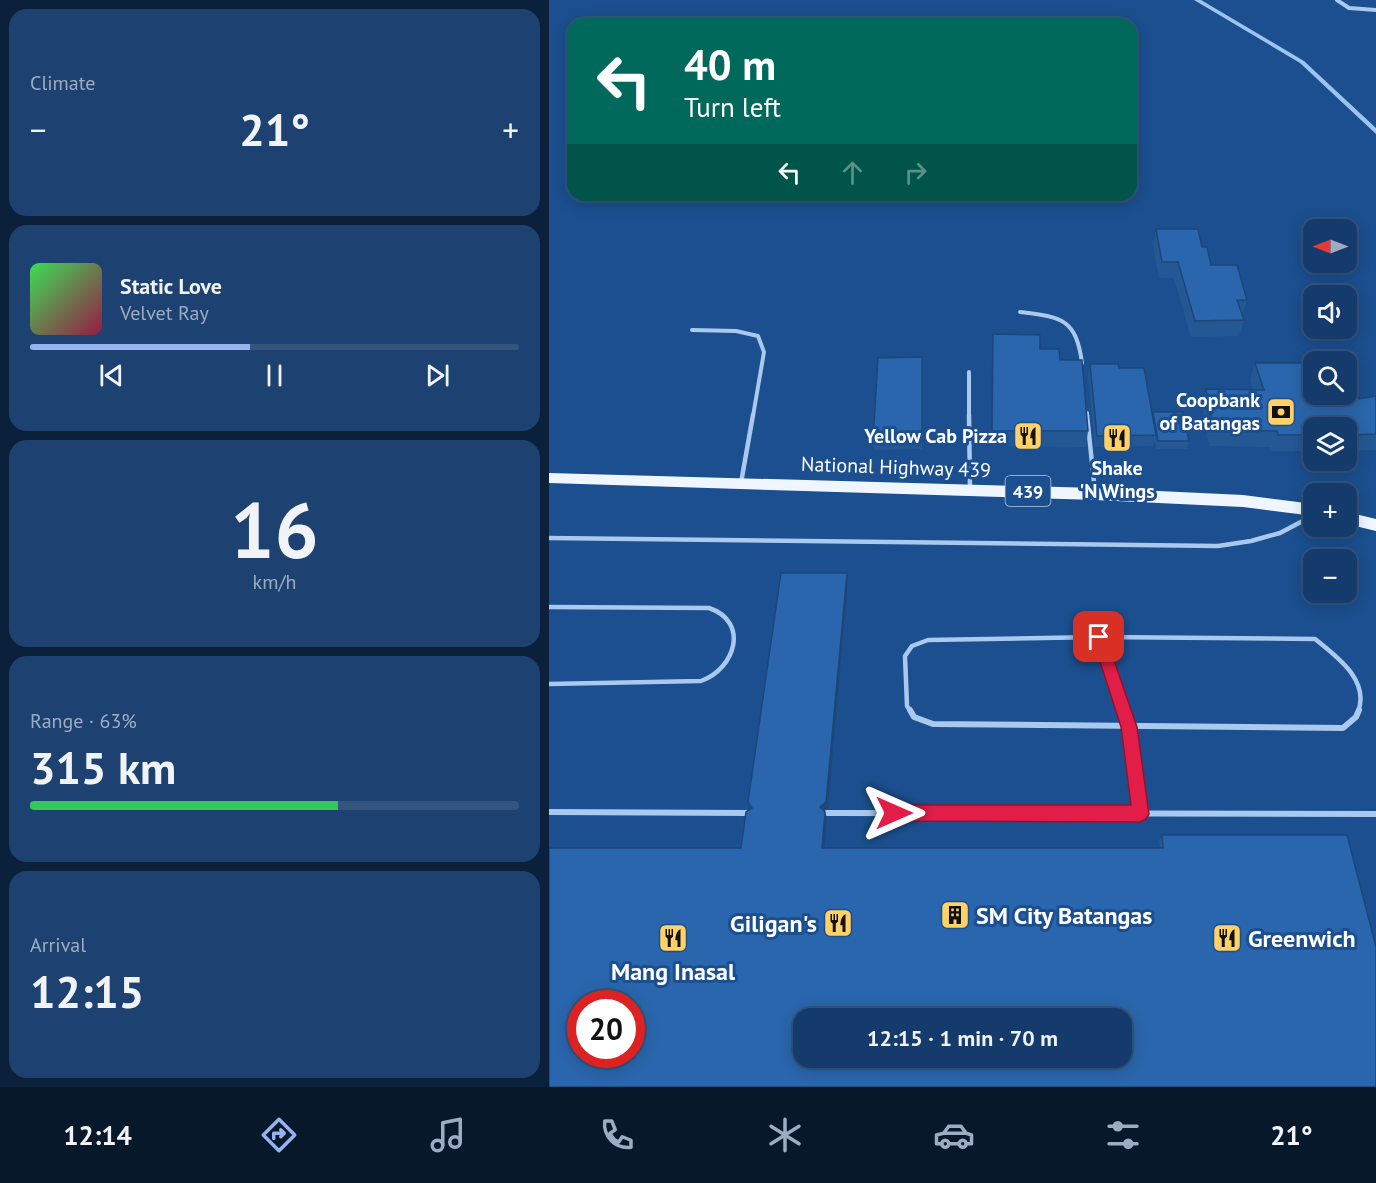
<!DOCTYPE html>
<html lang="en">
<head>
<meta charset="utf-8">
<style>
  :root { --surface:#143b6b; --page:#1d4271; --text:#f1f3f6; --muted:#9dadc1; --line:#33557e; --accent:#95b2f1 }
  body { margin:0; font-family:"PT Sans",sans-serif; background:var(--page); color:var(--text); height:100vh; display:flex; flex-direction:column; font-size:22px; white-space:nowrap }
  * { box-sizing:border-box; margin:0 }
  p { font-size:20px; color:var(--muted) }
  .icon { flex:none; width:33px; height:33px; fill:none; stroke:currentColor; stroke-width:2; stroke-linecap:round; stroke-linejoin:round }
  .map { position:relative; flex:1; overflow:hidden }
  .sheet { display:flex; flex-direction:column; gap:9px; padding:9px; background:#0b203b; width:549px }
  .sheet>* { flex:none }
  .top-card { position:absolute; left:18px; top:18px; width:570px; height:183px; border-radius:18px; box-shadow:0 3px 15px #0003,0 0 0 2px var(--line); background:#00695c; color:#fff; overflow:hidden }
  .needle { width:39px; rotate:270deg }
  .tools { position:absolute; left:754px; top:219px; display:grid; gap:12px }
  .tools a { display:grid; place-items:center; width:54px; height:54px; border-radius:12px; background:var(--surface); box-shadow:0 3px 15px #0003,0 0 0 2px var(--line); font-size:30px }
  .speed { position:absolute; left:18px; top:990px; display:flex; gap:12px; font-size:30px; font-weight:700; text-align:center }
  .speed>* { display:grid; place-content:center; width:78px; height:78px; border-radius:50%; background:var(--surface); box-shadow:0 3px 15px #0003,0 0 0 2px var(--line); line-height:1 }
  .speed .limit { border:9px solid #d22; background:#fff; color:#111 }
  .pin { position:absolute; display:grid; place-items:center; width:51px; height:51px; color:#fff; margin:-26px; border-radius:12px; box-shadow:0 3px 9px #0006 }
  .me { position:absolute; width:66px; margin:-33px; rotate:90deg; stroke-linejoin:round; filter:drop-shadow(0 0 4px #0008) }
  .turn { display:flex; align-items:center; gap:21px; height:126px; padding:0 18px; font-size:27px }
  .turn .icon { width:78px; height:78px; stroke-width:2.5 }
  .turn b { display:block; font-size:42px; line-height:51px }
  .lanes { display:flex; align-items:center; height:57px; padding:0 18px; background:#0003; justify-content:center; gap:30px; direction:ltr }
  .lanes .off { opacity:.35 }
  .big { font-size:45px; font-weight:600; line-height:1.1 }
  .sheet .card { flex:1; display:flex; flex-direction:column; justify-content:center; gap:9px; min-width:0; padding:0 21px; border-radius:18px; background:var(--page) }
  .sheet .dial { align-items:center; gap:0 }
  .dial b { font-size:78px; line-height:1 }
  .song { display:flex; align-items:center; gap:18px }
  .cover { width:72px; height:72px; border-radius:9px; background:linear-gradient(135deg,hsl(130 70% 55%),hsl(340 70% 35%)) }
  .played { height:6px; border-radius:3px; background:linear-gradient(90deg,var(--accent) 45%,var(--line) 45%) }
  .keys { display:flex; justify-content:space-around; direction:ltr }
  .heat { display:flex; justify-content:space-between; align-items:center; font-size:33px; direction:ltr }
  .charge { height:9px; border-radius:4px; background:linear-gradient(90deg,#34c759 63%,var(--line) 0) }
  .trip { position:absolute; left:244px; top:1008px; width:339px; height:60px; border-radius:18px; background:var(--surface); box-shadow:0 3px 15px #0003,0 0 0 2px var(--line); font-weight:600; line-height:60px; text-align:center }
  .dock { display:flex; height:96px; justify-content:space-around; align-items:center; background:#08182b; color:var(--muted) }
  .dock .icon { width:42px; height:42px }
  .dock .on { color:var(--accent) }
  .dock b { font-size:27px; color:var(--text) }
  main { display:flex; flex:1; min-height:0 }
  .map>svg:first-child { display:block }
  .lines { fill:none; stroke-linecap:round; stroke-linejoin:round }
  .stream { fill:#9cc4f0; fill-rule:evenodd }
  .service-far2 { stroke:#a9c9ee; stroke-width:4 }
  .service-far1 { stroke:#a9c9ee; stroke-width:4.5 }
  .service { stroke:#a9c9ee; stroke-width:6 }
  .minor { stroke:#a9c9ee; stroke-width:4 }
  .primary { fill:#f0f6ff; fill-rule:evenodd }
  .wall { fill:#245895 }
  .shaded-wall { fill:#1d4779 }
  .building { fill:#2a66ad; stroke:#1d4779; stroke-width:1.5; fill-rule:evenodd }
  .route { fill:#e11d48; stroke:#92132f; stroke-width:1.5 }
  .labels { text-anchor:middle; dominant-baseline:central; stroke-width:6; stroke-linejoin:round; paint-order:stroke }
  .shield { fill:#1b4f8f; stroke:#bbcadd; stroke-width:1.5 }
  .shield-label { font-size:18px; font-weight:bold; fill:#fff }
  .poi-label { font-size:20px; font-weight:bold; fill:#fff; stroke:#1b4f8f; text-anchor:end }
  .street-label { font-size:20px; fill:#fff; stroke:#1b4f8f }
  .near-poi-label { font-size:24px; font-weight:bold; fill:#fff; stroke:#1b4f8f; text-anchor:start }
</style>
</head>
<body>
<main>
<section class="sheet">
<div class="card"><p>Climate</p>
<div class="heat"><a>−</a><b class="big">21°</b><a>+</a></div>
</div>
<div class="card">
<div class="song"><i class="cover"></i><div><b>Static Love</b><p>Velvet Ray</p></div></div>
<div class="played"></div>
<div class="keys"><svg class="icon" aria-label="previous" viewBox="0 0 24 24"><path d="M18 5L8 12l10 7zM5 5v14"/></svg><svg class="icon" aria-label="pause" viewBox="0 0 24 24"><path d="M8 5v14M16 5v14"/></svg><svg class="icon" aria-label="next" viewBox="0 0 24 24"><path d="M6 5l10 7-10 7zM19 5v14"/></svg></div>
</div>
<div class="card dial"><b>16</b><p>km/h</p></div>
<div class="card"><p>Range · 63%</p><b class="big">315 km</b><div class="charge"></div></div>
<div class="card"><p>Arrival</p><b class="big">12:15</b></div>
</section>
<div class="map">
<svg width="827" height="1087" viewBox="0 0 827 1087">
  <rect width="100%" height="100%" fill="#1b4f8f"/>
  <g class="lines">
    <!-- stream -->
    <path class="stream" d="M645,0h7l103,61 72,67v6l-76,-71z"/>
    <!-- service-far2 -->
    <g class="service-far2">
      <path d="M471,312c41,5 56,6 62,51"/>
      <path d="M143,330l44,1 22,5 6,16 -11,64"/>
      <path d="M420,372v44"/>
      <path d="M538,413v3"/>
    </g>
    <!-- service-far1 -->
    <g class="service-far1">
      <path d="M420,415l1,74"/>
      <path d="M538,415l8,77"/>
      <path d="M192,483l12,-68"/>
      <path d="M0,538l669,8 33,-5 29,-8 34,-18"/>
      <path d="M0,607l160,1c41,14 26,61 -8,73l-152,3"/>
      <path d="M550,637l25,75"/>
      <path d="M362,712l-4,-6 -2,-50 7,-10 16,-6 171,-3 216,2c22,18 55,41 43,73"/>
    </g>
    <!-- service -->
    <g class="service">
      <path d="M361,710l4,7 19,7 410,4 13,-11 3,-7"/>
      <path d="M574,710l6,17 11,87"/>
      <path d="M0,812l201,1"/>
      <path d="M278,813l549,1"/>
    </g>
    <!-- minor -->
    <path class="minor" d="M788,0l12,8 27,2"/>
    <!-- primary -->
    <g class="primary">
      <path d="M0,473l546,15 148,7 71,9v12l-71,-9 -148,-7 -546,-17z"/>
      <path d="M798,512l29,7v12l-29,-7z"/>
    </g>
  </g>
  <!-- wall -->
  <g class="wall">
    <path d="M607,229l46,18 9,18 36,35 -5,15 2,5 -5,16 -48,1 -17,-59h-15l-6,-33z"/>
    <path d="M491,349l20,11 28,71 -2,16 -94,-1 1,-96z"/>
    <path d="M706,363l104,36 17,-3v54l-29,1v-23h-33v23h-42l-2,-4 -61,-1 -7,-41 4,-16 47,1 -3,-11z"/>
    <path d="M541,364l29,4 33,47 1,-3 36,29 -2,8h-31l-1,-9 -2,6 -58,1 -7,-71z"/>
    <path d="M373,366v83l-48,1 -1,-9z"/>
    <path d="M299,580l-20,228 -4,3 3,7 -3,30h336l-1,-7 3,-6 214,112 -635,-99 10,-39 -3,-7z"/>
  </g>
  <!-- shaded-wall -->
  <g class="shaded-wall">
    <path d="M298,573l1,7 -20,228 -6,4 -2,-5z"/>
    <path d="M276,812l2,6 -3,36 -2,-6z"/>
  </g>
  <!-- building -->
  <g class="building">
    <path d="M607,229h42l4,18h5l4,18h26l10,35h-10l7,20 -49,1 -17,-59h-16z"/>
    <path d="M444,334l47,1v14h19l1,11h22l6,71h-96z"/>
    <path d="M373,357v84h-49l5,-83z"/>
    <path d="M706,363h59v31h33v-28l12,33 17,-3v38l-29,1v-7h-33v7h-36l-1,-4 -63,-1 -8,-41 58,1z"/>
    <path d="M541,364h28l1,4h25l12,67 -59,1z"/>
    <path d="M604,412h30l6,29h-31z"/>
    <path d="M232,573h66l-21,229 -6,5 5,5 -3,36h341l-1,-13h185l29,112v140h-827v-239h192l5,-36 6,-4 -4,-6zM32,1004h50v50h-50zM255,1018h318v40h-318z"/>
  </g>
  <!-- route -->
  <path class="route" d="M550,630l5,2 2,5 31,90 12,87 -3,5 -6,3 -246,-1 -6,-2 -2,-6 2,-6 6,-2h237l-10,-78 -29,-90 2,-5z"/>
  <!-- icons -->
  <defs>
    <g id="bank-square" transform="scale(1.5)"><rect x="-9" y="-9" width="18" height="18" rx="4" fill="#ffd166" stroke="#1b4f8f"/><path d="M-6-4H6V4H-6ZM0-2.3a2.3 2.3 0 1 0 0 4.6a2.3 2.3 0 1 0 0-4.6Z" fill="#111"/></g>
    <g id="restaurant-square" transform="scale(1.5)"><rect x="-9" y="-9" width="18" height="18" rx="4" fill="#ffd166" stroke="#1b4f8f"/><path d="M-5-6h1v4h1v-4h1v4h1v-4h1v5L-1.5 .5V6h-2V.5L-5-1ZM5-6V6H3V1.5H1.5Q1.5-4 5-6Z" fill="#111"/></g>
    <g id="building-square" transform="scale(1.5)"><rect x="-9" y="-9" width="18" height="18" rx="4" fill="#ffd166" stroke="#1b4f8f"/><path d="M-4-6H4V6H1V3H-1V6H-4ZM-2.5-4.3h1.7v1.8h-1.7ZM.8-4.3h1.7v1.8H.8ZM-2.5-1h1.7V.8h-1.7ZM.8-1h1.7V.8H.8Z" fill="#111"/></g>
  </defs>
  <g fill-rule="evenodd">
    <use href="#bank-square" x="732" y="412"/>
    <use href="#restaurant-square" x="479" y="436"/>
    <use href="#restaurant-square" x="568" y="438"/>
    <use href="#building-square" x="406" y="915"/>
    <use href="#restaurant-square" x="289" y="923"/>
    <use href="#restaurant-square" x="124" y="938"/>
    <use href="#restaurant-square" x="678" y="938"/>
  </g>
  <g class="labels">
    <!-- shield labels -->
    <rect class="shield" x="456.5" y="476" width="45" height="30" rx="4.5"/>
    <g class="shield-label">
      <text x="479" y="491">439</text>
    </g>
    <!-- poi labels -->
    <g class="poi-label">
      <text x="711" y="400">Coopbank<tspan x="711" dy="23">of Batangas</tspan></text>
      <text x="458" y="436">Yellow Cab Pizza</text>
      <text x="568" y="468" text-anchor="middle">Shake<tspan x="568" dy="23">'N Wings</tspan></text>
    </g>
    <!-- street labels -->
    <g class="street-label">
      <text transform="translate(347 467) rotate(2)">National Highway 439</text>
    </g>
    <!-- near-poi labels -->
    <g class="near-poi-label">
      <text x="427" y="915">SM City Batangas</text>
      <text x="268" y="923" text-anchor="end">Giligan's</text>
      <text x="699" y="938">Greenwich</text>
      <text x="124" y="971" text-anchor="middle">Mang Inasal</text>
    </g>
  </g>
</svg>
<div class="tools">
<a><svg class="needle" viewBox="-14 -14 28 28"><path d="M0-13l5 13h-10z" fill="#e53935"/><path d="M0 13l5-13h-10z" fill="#9dadc1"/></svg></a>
<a><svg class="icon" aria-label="sound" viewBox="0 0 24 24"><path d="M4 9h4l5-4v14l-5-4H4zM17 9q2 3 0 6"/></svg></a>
<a><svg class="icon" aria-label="search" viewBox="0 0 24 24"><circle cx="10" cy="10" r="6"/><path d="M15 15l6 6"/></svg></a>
<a><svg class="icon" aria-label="layers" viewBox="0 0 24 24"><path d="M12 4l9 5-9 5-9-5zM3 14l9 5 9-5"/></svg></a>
<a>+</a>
<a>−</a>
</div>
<div class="speed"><div class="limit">20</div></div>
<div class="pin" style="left:550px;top:637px;background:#d93025"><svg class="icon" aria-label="arrive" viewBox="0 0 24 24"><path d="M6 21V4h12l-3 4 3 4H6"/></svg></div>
<svg class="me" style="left:345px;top:813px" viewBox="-20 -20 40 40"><path d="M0-17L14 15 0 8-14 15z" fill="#e11d48" stroke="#fff" stroke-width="4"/></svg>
<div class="trip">12:15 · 1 min · 70 m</div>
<div class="top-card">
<div class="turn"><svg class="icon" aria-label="left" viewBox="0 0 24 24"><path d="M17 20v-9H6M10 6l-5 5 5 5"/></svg><div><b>40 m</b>Turn left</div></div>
<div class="lanes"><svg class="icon" aria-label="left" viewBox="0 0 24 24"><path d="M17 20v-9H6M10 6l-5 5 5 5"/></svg><svg class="icon off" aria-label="ahead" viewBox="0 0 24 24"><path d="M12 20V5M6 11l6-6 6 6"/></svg><svg class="icon off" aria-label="right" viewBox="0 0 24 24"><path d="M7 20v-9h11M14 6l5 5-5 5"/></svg></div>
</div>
</div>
</main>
<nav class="dock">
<b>12:14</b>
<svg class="icon on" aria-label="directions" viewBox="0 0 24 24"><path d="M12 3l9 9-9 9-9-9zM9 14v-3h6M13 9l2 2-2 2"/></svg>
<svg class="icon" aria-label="music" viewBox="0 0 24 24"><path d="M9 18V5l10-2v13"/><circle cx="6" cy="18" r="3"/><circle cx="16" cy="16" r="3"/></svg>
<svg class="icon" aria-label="phone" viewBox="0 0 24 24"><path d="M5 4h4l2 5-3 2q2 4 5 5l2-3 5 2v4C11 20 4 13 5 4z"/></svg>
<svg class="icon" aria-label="climate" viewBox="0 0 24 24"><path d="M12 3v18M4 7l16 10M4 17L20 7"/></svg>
<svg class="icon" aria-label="car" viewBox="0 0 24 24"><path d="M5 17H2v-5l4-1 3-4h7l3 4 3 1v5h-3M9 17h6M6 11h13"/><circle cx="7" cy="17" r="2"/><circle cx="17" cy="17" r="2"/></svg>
<svg class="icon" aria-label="filters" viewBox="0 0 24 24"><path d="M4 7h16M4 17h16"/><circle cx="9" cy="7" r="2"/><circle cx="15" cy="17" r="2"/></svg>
<b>21°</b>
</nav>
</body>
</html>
